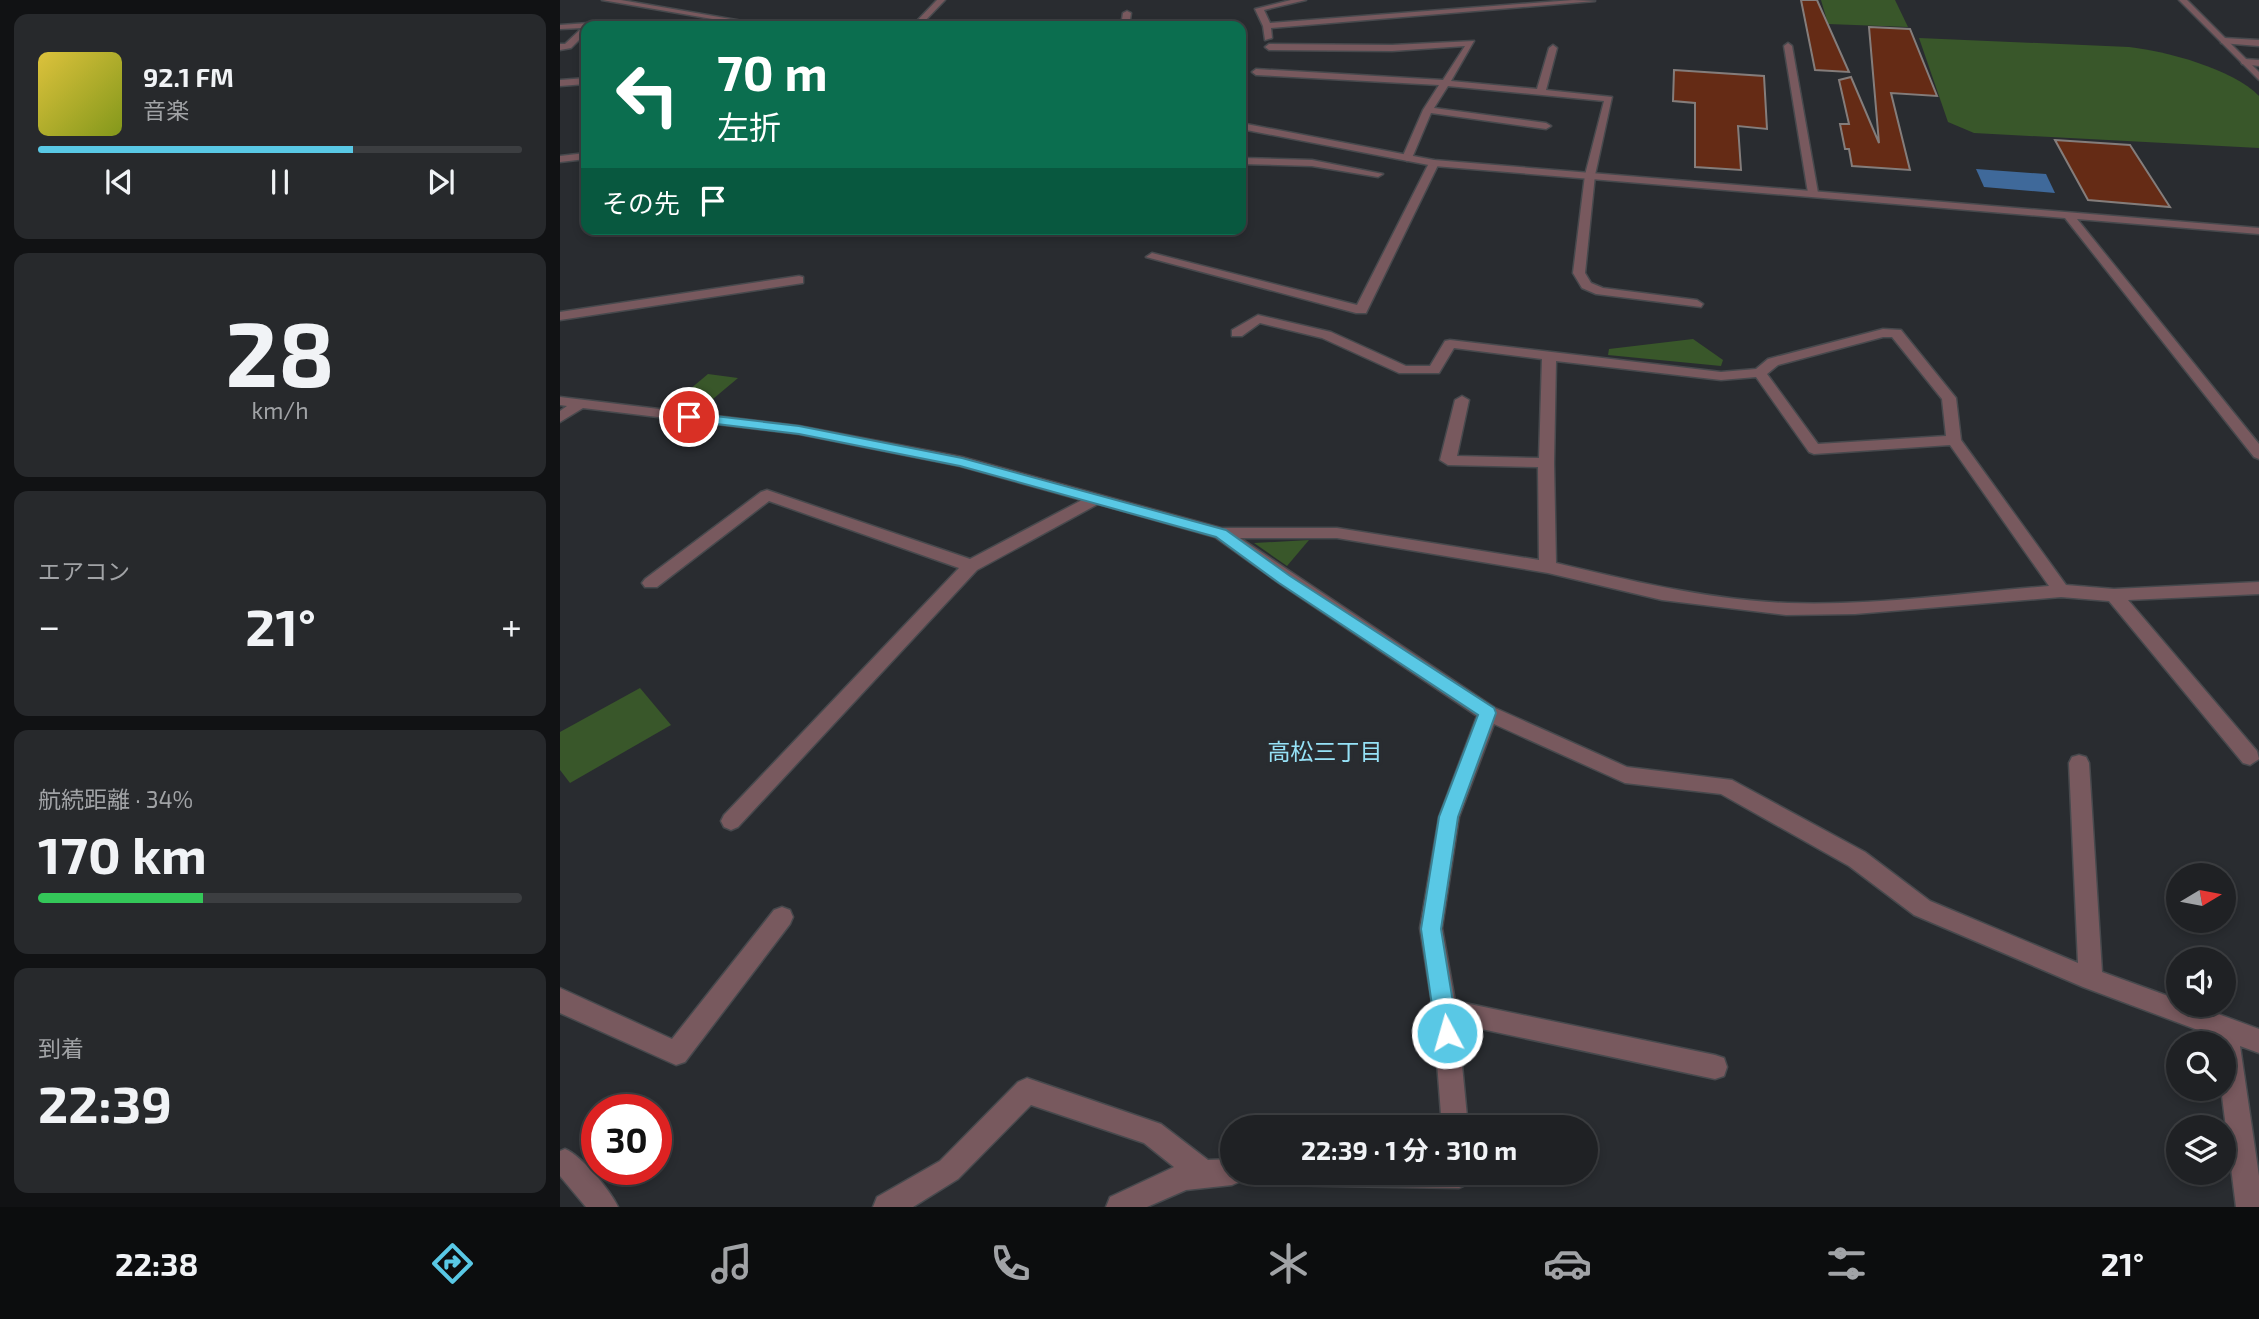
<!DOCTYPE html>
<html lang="ja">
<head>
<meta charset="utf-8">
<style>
  :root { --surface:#1f2124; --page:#27292c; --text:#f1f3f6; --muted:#a1a3a6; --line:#3c3e41; --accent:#59c8e5 }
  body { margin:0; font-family:"Exo 2","Noto Sans JP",sans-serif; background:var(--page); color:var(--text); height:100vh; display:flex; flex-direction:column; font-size:26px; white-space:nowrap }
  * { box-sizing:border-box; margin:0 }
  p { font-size:23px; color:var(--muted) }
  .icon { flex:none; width:38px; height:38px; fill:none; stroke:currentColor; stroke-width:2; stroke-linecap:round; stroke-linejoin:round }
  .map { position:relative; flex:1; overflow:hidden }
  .sheet { display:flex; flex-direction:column; gap:14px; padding:14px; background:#111214; width:560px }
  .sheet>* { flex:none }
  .banner { position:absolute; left:21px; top:21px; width:665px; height:214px; border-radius:14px; box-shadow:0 4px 10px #0003,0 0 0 2px var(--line); background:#0b6e4f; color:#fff; overflow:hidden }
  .needle { width:46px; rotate:80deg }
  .controls { position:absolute; left:1606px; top:863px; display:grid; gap:14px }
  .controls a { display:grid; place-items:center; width:70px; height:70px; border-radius:50%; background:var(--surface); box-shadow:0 4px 10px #0003,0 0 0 2px var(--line); font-size:35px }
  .speed { position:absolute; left:21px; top:1094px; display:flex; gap:14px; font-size:35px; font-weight:700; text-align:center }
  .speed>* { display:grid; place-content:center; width:91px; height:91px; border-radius:50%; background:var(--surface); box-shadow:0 4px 10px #0003,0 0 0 2px var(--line); line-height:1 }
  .speed .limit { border:10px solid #d22; background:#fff; color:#111 }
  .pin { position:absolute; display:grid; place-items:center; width:60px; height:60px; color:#fff; margin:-30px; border:4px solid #fff; border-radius:50%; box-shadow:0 2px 7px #0007 }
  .me { position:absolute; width:77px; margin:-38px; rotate:354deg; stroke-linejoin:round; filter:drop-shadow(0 0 5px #0008) }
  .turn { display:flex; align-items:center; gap:24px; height:147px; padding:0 21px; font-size:32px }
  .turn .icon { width:91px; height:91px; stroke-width:2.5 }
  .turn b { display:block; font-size:49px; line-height:60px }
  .then { display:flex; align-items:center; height:66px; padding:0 21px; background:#0003; gap:14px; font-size:26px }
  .big { font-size:52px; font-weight:700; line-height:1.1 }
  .sheet .widget { flex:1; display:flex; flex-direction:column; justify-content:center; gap:10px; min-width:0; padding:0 24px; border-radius:14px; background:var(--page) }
  .sheet .dial { align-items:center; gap:0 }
  .dial b { font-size:91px; line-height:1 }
  .song { display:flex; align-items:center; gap:21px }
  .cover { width:84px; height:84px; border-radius:10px; background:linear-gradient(135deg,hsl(50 70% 55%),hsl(70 70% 35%)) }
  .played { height:7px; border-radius:4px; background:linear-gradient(90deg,var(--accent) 65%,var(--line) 65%) }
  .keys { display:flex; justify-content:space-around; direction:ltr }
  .heat { display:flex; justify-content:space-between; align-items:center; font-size:38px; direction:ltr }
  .charge { height:10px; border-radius:5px; background:linear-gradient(90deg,#34c759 34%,var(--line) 0) }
  .trip { position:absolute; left:660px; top:1115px; width:378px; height:70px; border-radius:35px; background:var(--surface); box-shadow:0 4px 10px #0003,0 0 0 2px var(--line); font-weight:700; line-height:70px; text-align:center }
  .tab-bar { display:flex; height:112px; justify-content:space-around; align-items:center; background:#0c0d0e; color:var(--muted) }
  .tab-bar .icon { width:49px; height:49px }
  .tab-bar .on { color:var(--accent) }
  .tab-bar b { font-size:32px; color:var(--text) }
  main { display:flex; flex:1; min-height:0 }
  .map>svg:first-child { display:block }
  .green { fill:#39572a }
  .water { fill:#3f699a }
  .building { fill:#652b15; stroke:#847d7b; stroke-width:2 }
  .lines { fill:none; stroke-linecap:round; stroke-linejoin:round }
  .minor-casing { stroke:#47494d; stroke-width:3 }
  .tertiary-casing { stroke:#47494d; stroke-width:3 }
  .minor { fill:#78595e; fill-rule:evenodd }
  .tertiary { fill:#78595e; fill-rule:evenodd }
  .route { fill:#59c8e5; stroke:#3a8295; stroke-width:2 }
  .labels { text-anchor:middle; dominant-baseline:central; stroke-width:7; stroke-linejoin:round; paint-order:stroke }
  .neighbourhood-label { font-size:23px; fill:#96e2f7; stroke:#292c30 }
</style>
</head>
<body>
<main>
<section class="sheet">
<div class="widget">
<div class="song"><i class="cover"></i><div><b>92.1 FM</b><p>音楽</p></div></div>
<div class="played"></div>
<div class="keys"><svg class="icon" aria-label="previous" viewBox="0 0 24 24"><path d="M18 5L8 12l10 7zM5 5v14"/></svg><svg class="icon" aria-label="pause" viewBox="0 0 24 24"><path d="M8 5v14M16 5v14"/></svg><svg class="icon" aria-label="next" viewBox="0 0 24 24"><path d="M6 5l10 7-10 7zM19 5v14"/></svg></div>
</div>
<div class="widget dial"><b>28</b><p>km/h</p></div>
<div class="widget"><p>エアコン</p>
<div class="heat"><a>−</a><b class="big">21°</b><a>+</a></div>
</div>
<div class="widget"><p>航続距離 · 34%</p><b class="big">170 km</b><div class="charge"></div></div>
<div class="widget"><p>到着</p><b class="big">22:39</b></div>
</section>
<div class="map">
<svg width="1699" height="1207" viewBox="0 0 1699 1207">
  <rect width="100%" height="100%" fill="#292c30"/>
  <!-- green -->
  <g class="green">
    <path d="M1261,0h74l13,27 -80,-3z"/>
    <path d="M1359,38l210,9c37,4 104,22 130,49v52l-285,-15 -26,-11z"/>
    <path d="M1133,339l30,21 -2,6 -113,-11 1,-6z"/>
    <path d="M148,374l30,4 -31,26 -30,-4z"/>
    <path d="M749,540l-22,26 -33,-23z"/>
    <path d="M80,688l31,37 -101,58 -10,-13v-38z"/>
  </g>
  <!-- water -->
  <path class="water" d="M1416,169l70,5 9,19 -71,-6z"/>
  <!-- building -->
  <g class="building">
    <path d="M1241,0h16l32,72 -34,-2z"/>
    <path d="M1309,27l41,2 27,67 -46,-3 19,77 -58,-4 -3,-17h-4l-5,-25h9l-10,-44 12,-3 28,66z"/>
    <path d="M1114,70l90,6 3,53 -29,-3 3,44 -46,-3v-64l-22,-2z"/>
    <path d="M1495,140l75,5 40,62 -82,-7z"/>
  </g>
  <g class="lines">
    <!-- minor casing -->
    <g class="minor-casing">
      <g id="minor">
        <path d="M377,0h8l-25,26h-8z"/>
        <path d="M731,0h15l-42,10 6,13 303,-23 22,1 -324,27 1,10 -7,2 -2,-14 -8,-17z"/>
        <path d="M567,11l4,2 -2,13h-8l2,-13z"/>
        <path d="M29,23l91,1 4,2h-98v7l-15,15 -11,2v-6h5l17,-16 -22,1v-4z"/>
        <path d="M1664,38l35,2v6l-38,-3z"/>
        <path d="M914,41l-23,40 86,8 12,-41 4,-3 4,3 -11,42 66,7 -17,78 -10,98 6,10 12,5 94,12 6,4 -2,3 -105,-13 -14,-6 -9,-15 12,-98 19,-74 -156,-15 -14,22 112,15 5,3 -5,3 -115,-16 -19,45 -5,3 -5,-3 21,-48 16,-25 -183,-10 -4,-3 4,-3 187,11 22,-34 -73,5 -123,-1 -4,-3 4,-3 123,1z"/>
        <path d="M1228,43l4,3 26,147 -5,3 -5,-3 -24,-147z"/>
        <path d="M1685,59l14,1v6l-17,-2 -1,-2z"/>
        <path d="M26,78v6l-26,2v-6z"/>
        <path d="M681,158l71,2 71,14 -5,3 -66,-11 -71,-2z"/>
        <path d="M874,160l5,3 -73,150h-10l-210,-56 6,-4 205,52 72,-142z"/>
        <path d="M239,276l4,1v6l-243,37v-8z"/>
        <path d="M698,315l73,17 75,34h24l15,-25 5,-1 271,32 35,-3 12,-10 115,-30 18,1 55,68 5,42 105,145 48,4 145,-7v12l-131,6 129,151 2,8 -9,6 -7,-2 -134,-162 -48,-4 -206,17 -69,1 -124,-15 -114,-27 -211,-35h-97l255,170 132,59 105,13 133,72 65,49 148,62 -9,-200 3,-6 7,-2 7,2 3,6 13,209 77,28v4h12l68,25v24l-19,-7 19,130v31h-23l-15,-119h3v-45h-9l-1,-7 -131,-49 -169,-72 -65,-49 -128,-72 -96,-11 -131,-59 -35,93 -17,111 13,73 260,54 9,3 3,9 -3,9 -9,3 -257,-55 10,103h-26l-9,-117 -13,-82 19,-111 38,-101 -198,-133 -64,-46 -117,-33 -121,66 -239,257 -7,3 -7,-3 -3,-6 3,-6 235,-247 -190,-67 -112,86h-12l-3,-4 3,-4 116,-87 6,-2 203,69 112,-59 -122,-34 -161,-32 -216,-26 -23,14v-11l7,-5 -7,-1v-8l239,29 163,31 259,71h116l202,32 -1,-93 -90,-2 -8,-5 15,-60 7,-4 7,4 -12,56 82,2 3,-99 -88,-11 -15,25h-40l-77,-35 -62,-15 -18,13h-10v-6zM1323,337h9l50,62 4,37 -128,8 -51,-70 11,-9zM996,361l165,19 35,-3 53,75 5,2 136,-9 99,141c-87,7 -175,20 -261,17 -79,-3 -156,-22 -232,-40l-2,-100z"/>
        <path d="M222,907l8,3 3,7 -3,7 -105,138 -9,3 -116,-52v-25l112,51 102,-129z"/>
        <path d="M467,1078l134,46 47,36 24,-1v13h13l-4,9 -9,4 -46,5 -39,17h-41l4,-10 64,-30 -30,-24 -113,-38 -73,74 -45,28h-40l4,-10 63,-36 78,-79z"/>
        <path d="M5,1149c17,7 45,41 53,58h-32l-26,-31v-25z"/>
        <path d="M701,1172h211l-4,12 -9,4 -185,-3 -9,-4z"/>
      </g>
    </g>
    <!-- tertiary casing -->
    <g class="tertiary-casing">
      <g id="tertiary">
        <path d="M42,0h19l150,26h-18z"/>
        <path d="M1619,0h8l72,72v8z"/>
        <path d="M681,123l193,37 825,68v6l-182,-15 182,225v15l-5,-2 -189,-239 -631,-52 -193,-37z"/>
        <path d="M26,153v6l-26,3v-6z"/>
      </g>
    </g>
    <!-- minor -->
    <use href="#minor" class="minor"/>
    <!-- tertiary -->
    <use href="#tertiary" class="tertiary"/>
  </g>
  <!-- route -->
  <path class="route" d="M129,413l110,13 163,32 264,72 64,46 204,132 2,5 -38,104 -17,112 17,104 -3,8 -8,3 -8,-3 -3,-8 -15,-104 18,-112 39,-102 -199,-132 -63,-46 -256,-71 -161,-32 -115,-14 -2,-3z"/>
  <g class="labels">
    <!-- neighbourhood labels -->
    <g class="neighbourhood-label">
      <text x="765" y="751">高松三丁目</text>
    </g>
  </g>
</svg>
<div class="controls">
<a><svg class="needle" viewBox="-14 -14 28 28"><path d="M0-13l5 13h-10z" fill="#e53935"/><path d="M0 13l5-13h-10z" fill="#a1a3a6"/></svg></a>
<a><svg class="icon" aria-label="sound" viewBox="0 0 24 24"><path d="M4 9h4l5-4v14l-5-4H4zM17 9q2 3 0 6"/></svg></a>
<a><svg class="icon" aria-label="search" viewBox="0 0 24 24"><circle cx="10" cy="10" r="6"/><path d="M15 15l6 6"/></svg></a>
<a><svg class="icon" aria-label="layers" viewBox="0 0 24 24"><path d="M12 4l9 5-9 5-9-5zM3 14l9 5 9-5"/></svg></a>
</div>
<div class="speed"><div class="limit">30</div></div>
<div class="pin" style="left:129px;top:417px;background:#d93025"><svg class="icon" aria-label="arrive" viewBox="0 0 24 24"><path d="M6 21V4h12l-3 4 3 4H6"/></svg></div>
<svg class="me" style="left:887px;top:1033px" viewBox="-20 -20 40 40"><circle r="17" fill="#59c8e5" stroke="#fff" stroke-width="3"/><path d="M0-11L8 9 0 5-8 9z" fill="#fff"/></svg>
<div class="trip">22:39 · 1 分 · 310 m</div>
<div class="banner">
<div class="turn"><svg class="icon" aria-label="left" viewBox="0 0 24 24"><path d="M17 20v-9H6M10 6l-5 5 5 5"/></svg><div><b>70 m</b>左折</div></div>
<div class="then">その先<svg class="icon" aria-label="arrive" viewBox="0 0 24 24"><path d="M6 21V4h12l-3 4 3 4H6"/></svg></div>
</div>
</div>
</main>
<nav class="tab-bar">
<b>22:38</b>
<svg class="icon on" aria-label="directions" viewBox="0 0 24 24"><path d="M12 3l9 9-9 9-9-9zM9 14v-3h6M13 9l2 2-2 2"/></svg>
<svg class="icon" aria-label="music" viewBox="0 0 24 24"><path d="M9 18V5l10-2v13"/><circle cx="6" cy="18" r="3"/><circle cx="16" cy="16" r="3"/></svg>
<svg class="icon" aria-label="phone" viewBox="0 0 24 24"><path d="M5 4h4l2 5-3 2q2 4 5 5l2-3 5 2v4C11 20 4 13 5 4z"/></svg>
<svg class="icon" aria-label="climate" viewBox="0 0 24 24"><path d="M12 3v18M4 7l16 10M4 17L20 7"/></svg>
<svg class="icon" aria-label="car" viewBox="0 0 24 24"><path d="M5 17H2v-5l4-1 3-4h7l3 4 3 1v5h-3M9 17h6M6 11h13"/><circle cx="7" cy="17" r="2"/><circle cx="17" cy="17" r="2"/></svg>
<svg class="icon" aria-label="filters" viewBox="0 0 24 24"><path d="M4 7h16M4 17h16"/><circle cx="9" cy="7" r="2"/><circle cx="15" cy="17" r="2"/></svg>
<b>21°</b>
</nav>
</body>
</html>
